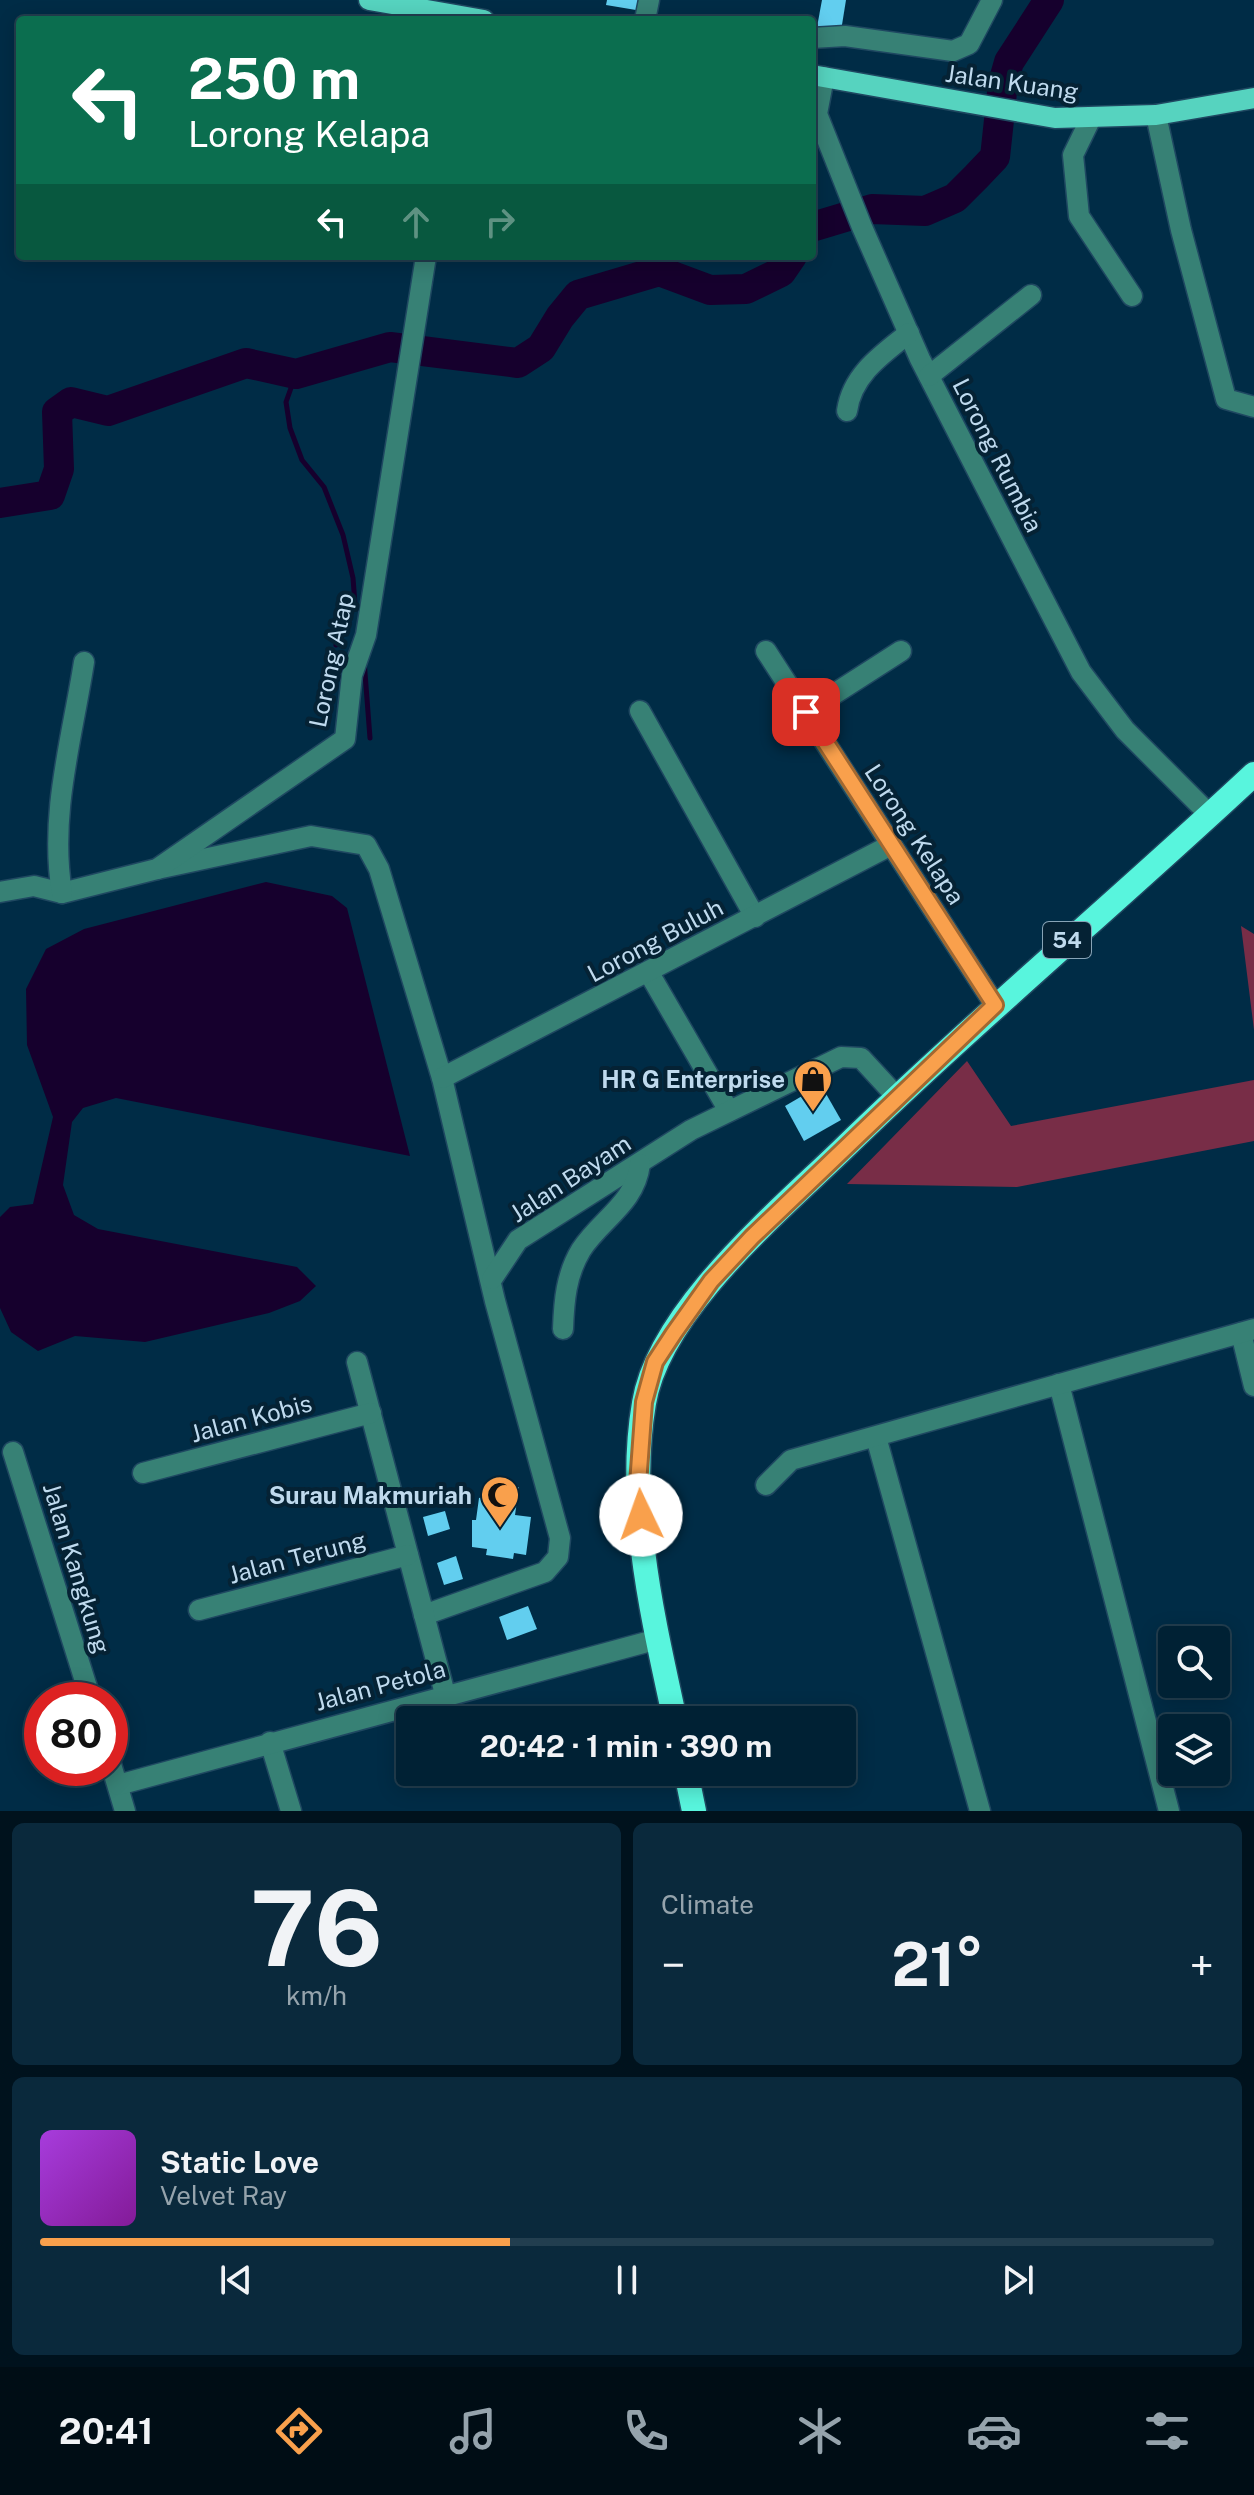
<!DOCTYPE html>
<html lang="en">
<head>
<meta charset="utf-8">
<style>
  :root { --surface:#002134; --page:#0a293c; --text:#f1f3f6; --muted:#95a3ac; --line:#223e4f; --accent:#f9a04c }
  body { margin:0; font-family:"Public Sans",sans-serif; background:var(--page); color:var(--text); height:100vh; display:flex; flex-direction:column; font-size:30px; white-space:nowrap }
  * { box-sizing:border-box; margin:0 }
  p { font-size:26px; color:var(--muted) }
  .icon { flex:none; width:44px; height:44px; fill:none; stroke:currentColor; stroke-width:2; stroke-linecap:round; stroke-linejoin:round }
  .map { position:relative; height:1811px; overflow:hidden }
  .side { display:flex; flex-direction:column; gap:12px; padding:12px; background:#00121d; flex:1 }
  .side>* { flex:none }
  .hud { position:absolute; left:16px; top:16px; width:800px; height:244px; border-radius:8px; box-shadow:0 4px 20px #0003,0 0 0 2px var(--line); background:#0b6e4f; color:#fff; overflow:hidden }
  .fabs { position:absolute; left:1158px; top:1626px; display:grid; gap:16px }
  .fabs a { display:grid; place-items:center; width:72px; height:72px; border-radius:8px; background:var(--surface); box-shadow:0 4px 20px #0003,0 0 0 2px var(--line); font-size:40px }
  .speed { position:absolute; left:24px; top:1682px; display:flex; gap:16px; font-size:40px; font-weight:700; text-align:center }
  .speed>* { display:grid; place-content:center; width:104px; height:104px; border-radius:50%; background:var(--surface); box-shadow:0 4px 20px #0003,0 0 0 2px var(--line); line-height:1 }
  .speed .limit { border:12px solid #d22; background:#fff; color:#111 }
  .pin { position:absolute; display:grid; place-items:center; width:68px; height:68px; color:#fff; margin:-34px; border-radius:16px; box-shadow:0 4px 12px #0006 }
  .me { position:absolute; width:88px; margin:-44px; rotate:357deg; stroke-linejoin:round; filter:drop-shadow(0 0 6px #0008) }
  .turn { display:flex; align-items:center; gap:28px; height:168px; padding:0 40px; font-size:36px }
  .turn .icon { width:104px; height:104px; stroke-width:2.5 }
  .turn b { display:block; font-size:56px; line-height:68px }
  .lanes { display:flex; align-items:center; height:76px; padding:0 40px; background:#0003; justify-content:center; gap:40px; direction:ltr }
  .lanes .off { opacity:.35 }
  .big { font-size:60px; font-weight:700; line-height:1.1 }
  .side .card { flex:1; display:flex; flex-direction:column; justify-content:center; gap:12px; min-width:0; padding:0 28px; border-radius:12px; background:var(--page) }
  .side .dial { align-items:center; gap:0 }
  .dial b { font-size:104px; line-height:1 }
  .song { display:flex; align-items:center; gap:24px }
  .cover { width:96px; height:96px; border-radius:12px; background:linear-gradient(135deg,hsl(280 70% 55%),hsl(290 70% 35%)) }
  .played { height:8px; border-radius:4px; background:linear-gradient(90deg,var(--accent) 40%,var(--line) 40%) }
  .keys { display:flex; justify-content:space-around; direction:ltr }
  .heat { display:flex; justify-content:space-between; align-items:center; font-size:44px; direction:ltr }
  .side .tiles { flex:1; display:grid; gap:12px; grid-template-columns:1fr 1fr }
  .card:last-child { grid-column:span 2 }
  .trip { position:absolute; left:396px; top:1706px; width:460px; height:80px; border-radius:8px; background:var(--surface); box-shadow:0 4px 20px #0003,0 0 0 2px var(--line); font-weight:700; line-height:80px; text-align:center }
  .tab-bar { display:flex; height:128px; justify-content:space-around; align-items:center; background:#000d15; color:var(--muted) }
  .tab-bar .icon { width:56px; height:56px }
  .tab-bar .active { color:var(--accent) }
  .tab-bar b { font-size:36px; color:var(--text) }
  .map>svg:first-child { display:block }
  .green { fill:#782d47 }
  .water { fill:#16002d }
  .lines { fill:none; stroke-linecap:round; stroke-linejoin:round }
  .stream { stroke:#16002d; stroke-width:5 }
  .river { stroke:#16002d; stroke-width:30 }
  .building { fill:#62ceef }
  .minor-casing { stroke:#1f4861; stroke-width:23 }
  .major-casing { stroke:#1f4861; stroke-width:23 }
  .highway-casing { stroke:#1f4861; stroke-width:27 }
  .minor { stroke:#378175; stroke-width:20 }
  .major { stroke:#56d3bf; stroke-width:20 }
  .highway { stroke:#58f5dd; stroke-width:24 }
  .route-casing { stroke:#a26831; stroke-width:20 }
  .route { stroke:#f9a04c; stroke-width:14 }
  .labels { text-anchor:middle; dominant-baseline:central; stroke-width:8; stroke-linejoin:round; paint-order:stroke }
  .shield { fill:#052234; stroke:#87a3b6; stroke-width:2 }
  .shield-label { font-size:22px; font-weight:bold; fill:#bfdaee }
  .street-label { font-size:24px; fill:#bfdaee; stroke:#052234 }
  .poi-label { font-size:24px; font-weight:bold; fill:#bfdaee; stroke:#052234; text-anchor:end }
</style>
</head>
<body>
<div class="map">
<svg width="1254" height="1811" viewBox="0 0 1254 1811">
  <rect width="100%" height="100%" fill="#002c46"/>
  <!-- green -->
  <g class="green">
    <path d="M1241,926l13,8v96z"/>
    <path d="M967,1061l44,65 243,-46v61l-237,46 -170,-3z"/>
  </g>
  <!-- water -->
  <path class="water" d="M266,882l66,14 15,12 63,248 -294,-58 -33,10 -11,14 -9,63 11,30 24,14 199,38 19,19 -16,15 -31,12 -124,29 -70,-6 -37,15 -27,-19 -11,-24v-91l10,-10 23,-3 20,-87 -26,-72 -1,-56 20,-40 38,-20z"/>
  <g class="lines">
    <!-- stream -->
    <g class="stream">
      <path d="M296,374l-10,28 4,26 12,32 22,27 19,48 10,43 2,26 -19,41"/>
      <path d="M364,660l6,78"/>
    </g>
    <!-- river -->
    <g class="river">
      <path d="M812,227l60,-18 53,2 30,-13 21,-21 19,-20 8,-74 6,-21 40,-62"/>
      <path d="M0,503l50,-8 9,-26 -2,-57 14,-10 37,9 138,-48 50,11 94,-27 128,16 23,-15 19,-31 18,-22 81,-24 51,19 36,-1 35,-17 11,-16"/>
    </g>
  </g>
  <!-- building -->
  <g class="building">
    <path d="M607,0h31l-2,10 -30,-5z"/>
    <path d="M822,0h24l-5,31 -24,-4z"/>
    <path d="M821,1085l20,35 -37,21 -19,-35z"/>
    <path d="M519,1487l-4,28 16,2 -5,38 -12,-2 -1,6 -27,-4 1,-6 -15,-2v-27h4l3,-22z"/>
    <path d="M445,1511l5,18 -22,7 -5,-19z"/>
    <path d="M456,1556l7,23 -19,6 -7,-22z"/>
    <path d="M528,1606l9,23 -30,11 -8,-23z"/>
  </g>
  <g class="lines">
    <!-- minor casing -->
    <g class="minor-casing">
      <g id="minor">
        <path d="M645,20l4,-20"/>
        <path d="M812,38l33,-2 108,15 16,-7 23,-44"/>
        <path d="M824,77l-7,37 45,113 58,132 98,191 63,122 44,58 85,85"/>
        <path d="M1156,115l25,115 45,169 28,8"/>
        <path d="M1091,118l-18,37 6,61 53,80"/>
        <path d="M929,376l102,-81"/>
        <path d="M847,411c5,-36 34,-56 62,-78"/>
        <path d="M766,651l229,354"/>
        <path d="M640,711l115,206"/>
        <path d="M806,712l95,-61"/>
        <path d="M157,869l154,-33 55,9 13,24 63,209 53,223 65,237 -2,19 -13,15 -121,43"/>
        <path d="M0,892l34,-6 28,7 95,-24 188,-130 7,-64 14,-40 60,-379"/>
        <path d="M62,893c-13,-78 10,-154 22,-231"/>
        <path d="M649,973l80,138"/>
        <path d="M442,1078l449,-233"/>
        <path d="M492,1279l26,-39 173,-110 150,-73 20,1 36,39"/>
        <path d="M563,1329c1,-28 3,-54 18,-79 20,-31 54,-46 59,-86"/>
        <path d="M1241,1333l13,53"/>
        <path d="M357,1362l88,332"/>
        <path d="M1059,1384l110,427"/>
        <path d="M876,1437l104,374"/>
        <path d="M13,1452l78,248"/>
        <path d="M143,1473l228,-60"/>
        <path d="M766,1485l25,-25 463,-131"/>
        <path d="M199,1610l209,-55"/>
        <path d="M270,1742l21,69"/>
        <path d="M110,1761l15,50"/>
        <path d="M118,1785l540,-146"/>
      </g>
    </g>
    <!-- major casing -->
    <g class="major-casing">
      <g id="major">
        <path d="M369,0l115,20"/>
        <path d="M812,75l243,43 101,-3 98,-17"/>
      </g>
    </g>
    <!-- highway casing -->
    <g class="highway-casing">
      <g id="highway">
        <path d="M675,1720c-22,-102 -49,-212 -31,-317 15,-92 134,-191 199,-254 133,-129 275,-248 411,-375"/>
        <path d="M686,1772l8,39"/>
      </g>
    </g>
    <!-- minor -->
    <use href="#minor" class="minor"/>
    <!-- major -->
    <use href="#major" class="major"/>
    <!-- highway -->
    <use href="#highway" class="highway"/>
  </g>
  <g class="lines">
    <!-- route casing -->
    <g class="route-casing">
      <path id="route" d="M641,1515l-3,-31 6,-82 11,-40 19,-29 37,-52 41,-44 243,-232 -189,-293"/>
    </g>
    <!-- route -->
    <use href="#route" class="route"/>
  </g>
  <!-- icons -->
  <defs>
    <g id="shop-pin" transform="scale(2)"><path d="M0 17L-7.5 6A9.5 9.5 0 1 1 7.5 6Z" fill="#f9a04c" stroke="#052234"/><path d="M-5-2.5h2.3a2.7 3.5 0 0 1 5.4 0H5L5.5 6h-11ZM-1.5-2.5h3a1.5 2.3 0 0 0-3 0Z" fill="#111"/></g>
    <g id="mosque-pin" transform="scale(2)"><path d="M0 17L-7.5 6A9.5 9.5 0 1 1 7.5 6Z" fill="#f9a04c" stroke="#052234"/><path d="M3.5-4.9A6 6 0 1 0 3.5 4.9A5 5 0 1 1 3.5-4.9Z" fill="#111"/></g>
  </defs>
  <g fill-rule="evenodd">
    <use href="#shop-pin" x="813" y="1079"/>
    <use href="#mosque-pin" x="500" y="1495"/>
  </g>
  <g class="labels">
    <!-- shield labels -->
    <rect class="shield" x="1043" y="922" width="48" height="36" rx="6"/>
    <g class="shield-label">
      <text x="1067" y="940">54</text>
    </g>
    <!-- street labels -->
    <g class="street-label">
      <text transform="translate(1012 82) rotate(8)">Jalan Kuang</text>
      <text transform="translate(998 455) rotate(63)">Lorong Rumbia</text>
      <text transform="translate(331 660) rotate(-78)">Lorong Atap</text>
      <text transform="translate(915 834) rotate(57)">Lorong Kelapa</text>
      <text transform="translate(655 940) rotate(-28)">Lorong Buluh</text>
      <text transform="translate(570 1178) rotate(-33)">Jalan Bayam</text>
      <text transform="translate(251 1418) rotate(-15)">Jalan Kobis</text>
      <text transform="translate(297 1557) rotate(-15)">Jalan Terung</text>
      <text transform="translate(77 1568) rotate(73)">Jalan Kangkung</text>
      <text transform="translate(380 1685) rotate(-15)">Jalan Petola</text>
    </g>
    <!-- poi labels -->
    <g class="poi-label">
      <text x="785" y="1079">HR G Enterprise</text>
      <text x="472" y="1495">Surau Makmuriah</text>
    </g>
  </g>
</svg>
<div class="fabs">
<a><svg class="icon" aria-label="search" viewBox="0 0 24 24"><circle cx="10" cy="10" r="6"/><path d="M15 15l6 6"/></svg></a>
<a><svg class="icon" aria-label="layers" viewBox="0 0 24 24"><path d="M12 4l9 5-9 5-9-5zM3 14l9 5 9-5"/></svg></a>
</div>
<div class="speed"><div class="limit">80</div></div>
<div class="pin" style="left:806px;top:712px;background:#d93025"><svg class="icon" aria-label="arrive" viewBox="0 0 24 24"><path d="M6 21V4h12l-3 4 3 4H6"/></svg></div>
<svg class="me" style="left:641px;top:1515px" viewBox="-20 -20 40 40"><circle r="19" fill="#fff"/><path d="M0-13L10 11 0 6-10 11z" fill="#f9a04c"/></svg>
<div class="trip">20:42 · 1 min · 390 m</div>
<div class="hud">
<div class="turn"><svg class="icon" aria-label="left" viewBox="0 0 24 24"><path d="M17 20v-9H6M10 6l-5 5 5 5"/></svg><div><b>250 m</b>Lorong Kelapa</div></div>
<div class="lanes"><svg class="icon" aria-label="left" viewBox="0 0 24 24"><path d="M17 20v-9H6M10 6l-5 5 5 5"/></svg><svg class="icon off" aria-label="ahead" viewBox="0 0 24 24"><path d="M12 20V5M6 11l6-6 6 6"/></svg><svg class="icon off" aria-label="right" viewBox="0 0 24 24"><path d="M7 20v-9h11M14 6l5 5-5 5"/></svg></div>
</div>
</div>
<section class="side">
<div class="tiles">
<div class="card dial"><b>76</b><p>km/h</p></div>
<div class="card"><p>Climate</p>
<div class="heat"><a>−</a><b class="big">21°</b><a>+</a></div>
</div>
<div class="card">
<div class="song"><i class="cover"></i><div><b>Static Love</b><p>Velvet Ray</p></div></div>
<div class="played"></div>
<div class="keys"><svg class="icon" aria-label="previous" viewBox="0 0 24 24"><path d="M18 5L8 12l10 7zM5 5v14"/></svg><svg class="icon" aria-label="pause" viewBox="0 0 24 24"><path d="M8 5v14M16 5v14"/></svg><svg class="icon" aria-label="next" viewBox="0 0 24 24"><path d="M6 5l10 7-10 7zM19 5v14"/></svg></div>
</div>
</div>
</section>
<nav class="tab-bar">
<b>20:41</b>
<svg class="icon active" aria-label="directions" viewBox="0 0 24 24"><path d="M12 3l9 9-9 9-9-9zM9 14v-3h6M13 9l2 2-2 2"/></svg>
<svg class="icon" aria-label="music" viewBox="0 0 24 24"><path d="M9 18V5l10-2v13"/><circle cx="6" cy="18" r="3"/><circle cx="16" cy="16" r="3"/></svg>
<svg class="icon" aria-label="phone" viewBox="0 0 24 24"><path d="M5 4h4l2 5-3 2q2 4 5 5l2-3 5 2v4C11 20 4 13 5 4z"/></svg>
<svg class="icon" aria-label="climate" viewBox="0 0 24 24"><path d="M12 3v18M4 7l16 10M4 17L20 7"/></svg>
<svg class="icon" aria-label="car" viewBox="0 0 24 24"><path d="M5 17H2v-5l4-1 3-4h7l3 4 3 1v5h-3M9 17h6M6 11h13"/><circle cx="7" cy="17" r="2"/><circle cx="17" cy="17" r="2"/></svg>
<svg class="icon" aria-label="filters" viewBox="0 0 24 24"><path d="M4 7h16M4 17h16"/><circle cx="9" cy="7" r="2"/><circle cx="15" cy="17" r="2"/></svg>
</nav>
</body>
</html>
